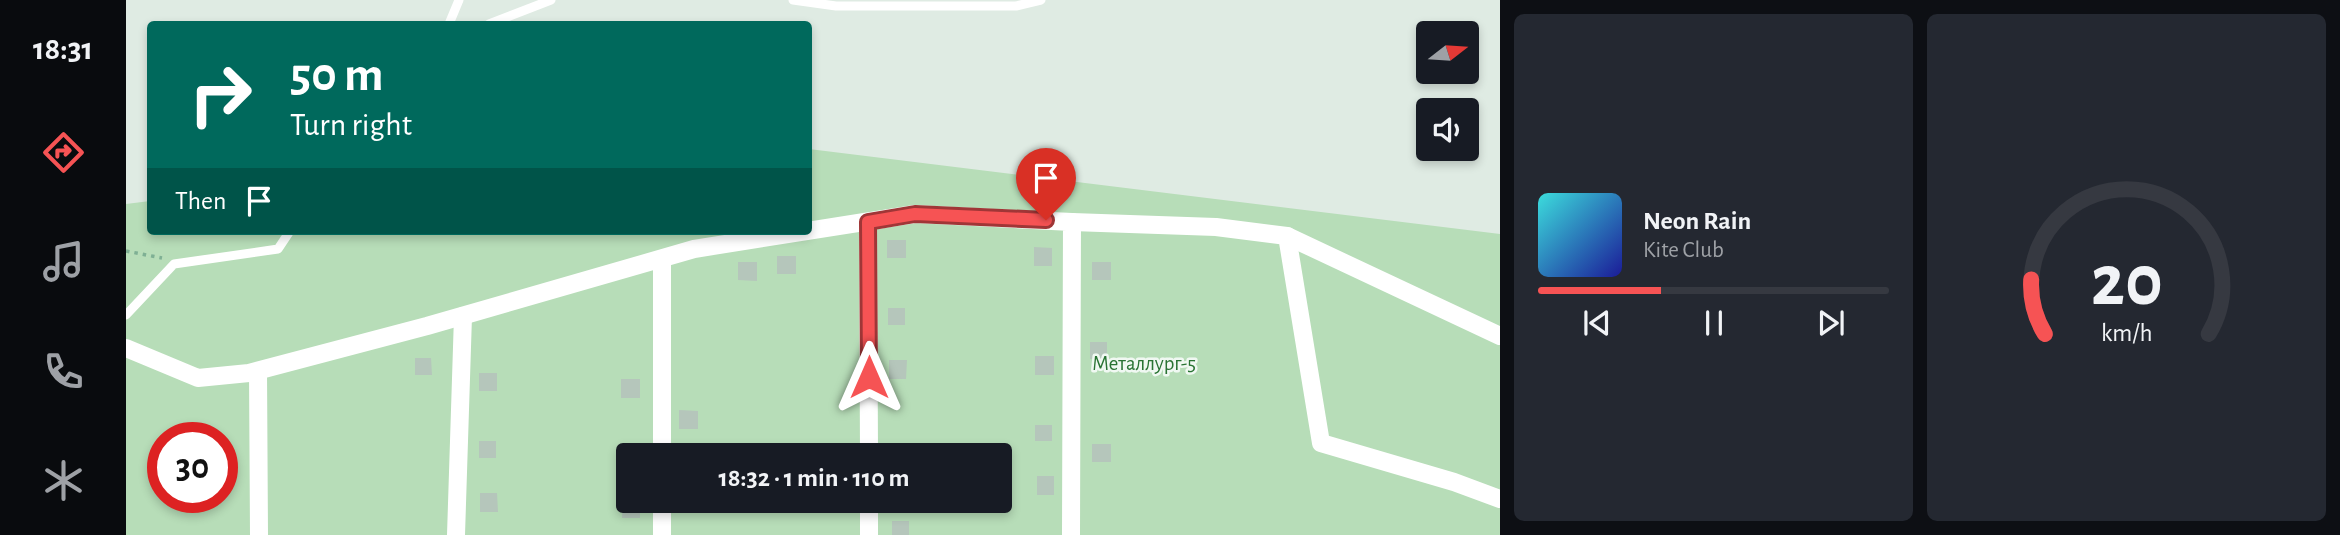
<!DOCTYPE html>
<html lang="en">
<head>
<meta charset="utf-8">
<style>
  :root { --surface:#171b24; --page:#242831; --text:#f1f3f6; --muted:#9ea1a6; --line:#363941; --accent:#f65354 }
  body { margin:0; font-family:"Alegreya Sans",sans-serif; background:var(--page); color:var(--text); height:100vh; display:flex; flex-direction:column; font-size:26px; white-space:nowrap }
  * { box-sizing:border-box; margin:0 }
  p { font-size:23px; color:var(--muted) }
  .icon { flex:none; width:38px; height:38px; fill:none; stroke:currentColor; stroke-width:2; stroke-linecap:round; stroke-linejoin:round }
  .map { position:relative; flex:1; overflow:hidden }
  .sheet { display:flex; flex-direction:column; gap:14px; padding:14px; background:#0d0f14; width:840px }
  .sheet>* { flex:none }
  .guide { position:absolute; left:21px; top:21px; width:665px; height:214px; border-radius:7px; box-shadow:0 4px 10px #0003; background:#00695c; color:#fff; overflow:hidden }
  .needle { width:46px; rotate:73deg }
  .fabs { position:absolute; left:1290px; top:21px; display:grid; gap:14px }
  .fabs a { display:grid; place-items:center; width:63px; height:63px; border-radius:7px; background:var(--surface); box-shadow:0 4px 10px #0003; font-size:35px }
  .speed { position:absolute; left:21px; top:422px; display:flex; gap:14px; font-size:35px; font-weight:700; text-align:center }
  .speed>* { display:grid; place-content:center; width:91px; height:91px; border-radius:50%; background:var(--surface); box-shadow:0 4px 10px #0003; line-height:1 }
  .speed .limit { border:10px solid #d22; background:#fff; color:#111 }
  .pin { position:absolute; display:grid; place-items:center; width:60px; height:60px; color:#fff; margin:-72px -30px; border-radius:50% 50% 50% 0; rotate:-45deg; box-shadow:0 0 7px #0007 }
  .pin .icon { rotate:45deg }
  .me { position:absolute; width:77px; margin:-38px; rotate:0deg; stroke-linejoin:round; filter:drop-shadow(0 0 5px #0008) }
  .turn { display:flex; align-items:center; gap:24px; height:147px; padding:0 28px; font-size:32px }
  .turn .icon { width:91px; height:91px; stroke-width:2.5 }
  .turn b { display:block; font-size:49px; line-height:60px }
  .then { display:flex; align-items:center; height:66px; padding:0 28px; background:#0003; gap:14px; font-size:26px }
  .sheet .widget { flex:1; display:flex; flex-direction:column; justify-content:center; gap:10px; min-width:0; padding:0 24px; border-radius:10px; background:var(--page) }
  .sheet .dial { align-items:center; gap:0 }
  .dial svg { height:182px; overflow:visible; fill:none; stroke:var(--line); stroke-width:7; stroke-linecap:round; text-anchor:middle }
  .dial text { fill:var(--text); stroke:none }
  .song { display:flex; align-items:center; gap:21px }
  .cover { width:84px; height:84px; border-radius:10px; background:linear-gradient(135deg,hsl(180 70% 55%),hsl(240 70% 35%)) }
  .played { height:7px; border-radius:4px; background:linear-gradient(90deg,var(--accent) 35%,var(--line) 35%) }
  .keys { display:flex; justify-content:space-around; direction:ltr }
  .sheet .tiles { flex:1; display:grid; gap:14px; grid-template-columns:repeat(2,1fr) }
  .trip { position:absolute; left:490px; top:443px; width:396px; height:70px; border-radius:7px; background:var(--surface); box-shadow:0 4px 10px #0003; font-weight:700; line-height:70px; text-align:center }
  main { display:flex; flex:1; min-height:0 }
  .menu { display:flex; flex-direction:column; width:126px; justify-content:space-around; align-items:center; background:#090b0e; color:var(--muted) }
  .menu .icon { width:49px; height:49px }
  .menu .active { color:var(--accent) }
  .menu b { font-size:32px; color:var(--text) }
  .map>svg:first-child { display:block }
  .green { fill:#b7ddb8; fill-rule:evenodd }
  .building { fill:#b5c6bb }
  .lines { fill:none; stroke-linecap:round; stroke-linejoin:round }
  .path { stroke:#7fb094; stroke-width:3.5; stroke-dasharray:3.5 5; stroke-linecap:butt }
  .lane { stroke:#fff; stroke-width:9 }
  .street { stroke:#fff; stroke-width:18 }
  .route-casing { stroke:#a03637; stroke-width:18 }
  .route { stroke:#f65354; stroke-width:12 }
  .labels { text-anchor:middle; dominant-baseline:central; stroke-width:5; stroke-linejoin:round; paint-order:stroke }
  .park-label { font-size:21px; fill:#297333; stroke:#f0f8f2 }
</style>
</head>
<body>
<main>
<nav class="menu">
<b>18:31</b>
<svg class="icon active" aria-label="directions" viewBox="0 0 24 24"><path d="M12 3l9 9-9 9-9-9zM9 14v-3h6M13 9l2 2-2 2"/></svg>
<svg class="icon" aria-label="music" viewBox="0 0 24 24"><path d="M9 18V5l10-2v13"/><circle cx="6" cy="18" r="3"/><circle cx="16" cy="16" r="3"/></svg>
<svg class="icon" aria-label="phone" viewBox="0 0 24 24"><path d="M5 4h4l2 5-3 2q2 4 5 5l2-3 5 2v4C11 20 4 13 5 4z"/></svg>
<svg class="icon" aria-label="climate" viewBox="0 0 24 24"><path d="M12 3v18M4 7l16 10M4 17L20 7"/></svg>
</nav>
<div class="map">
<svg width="1374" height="535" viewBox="0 0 1374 535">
  <rect width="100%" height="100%" fill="#dfebe3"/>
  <!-- green -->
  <path class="green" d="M683,149l691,85v301h-1374v-331l24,-3v30h658zM37,438h59v59h-59zM502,455h371v45h-371z"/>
  <!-- building -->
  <g class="building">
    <rect x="761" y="240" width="19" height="18"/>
    <path d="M908,247l18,1v18h-18z"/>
    <rect x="651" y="256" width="19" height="18"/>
    <path d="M612,262h19v19l-19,-1z"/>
    <rect x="966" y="262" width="19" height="18"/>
    <rect x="762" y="308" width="17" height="17"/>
    <rect x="964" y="342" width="17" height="17"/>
    <rect x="909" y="356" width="19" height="19"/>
    <path d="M289,358h16l1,17h-17z"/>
    <path d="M763,360h18l-1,19h-17z"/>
    <rect x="353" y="373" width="18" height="18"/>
    <rect x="495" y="379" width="19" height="19"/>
    <path d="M553,410l19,1v18h-19z"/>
    <rect x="909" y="425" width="17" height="16"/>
    <rect x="353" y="441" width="17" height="17"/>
    <rect x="966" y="444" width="19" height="18"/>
    <path d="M495,448h17v7h-10v9h-7z"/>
    <rect x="911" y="476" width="17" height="19"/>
    <path d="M354,493h17l1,19h-18z"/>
    <path d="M497,499l17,1v18h-18z"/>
    <rect x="766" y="521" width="17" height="14"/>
  </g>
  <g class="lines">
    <!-- path -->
    <path class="path" d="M0,251l36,7"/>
    <!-- lane -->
    <g class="lane">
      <path d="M667,0l43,6h180l25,-6"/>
      <path d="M323,24l10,-24"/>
      <path d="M363,24l62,-24"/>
      <path d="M0,315l48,-51 104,-15 12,-18"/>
    </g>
    <!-- street -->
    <g class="street">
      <path d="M742,222l1,233"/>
      <path d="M946,222l144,5 71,9 34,207 133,39 46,17"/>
      <path d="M1161,236l213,100"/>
      <path d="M0,348l72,30 51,-5 178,-47 267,-77 221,-35 157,8 -1,313"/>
      <path d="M132,371l1,164"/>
      <path d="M536,455v-196"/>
      <path d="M743,500v35"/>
      <path d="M330,535l7,-219"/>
      <path d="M536,535v-35"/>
    </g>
  </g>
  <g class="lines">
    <!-- route casing -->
    <g class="route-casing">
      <path id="route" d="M743,377l-1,-155 47,-8 131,6"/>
    </g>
    <!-- route -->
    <use href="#route" class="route"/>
  </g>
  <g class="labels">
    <!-- park labels -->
    <g class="park-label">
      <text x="1018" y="363">Металлург-5</text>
    </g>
  </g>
</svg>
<div class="fabs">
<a><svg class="needle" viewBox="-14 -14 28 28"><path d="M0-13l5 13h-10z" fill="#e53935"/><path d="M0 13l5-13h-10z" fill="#9ea1a6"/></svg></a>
<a><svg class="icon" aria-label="sound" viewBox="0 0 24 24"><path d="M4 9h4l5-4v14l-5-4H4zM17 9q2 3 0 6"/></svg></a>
</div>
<div class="speed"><div class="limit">30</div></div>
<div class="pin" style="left:920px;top:220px;background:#d93025"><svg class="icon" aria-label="arrive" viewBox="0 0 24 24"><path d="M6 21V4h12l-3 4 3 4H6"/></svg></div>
<svg class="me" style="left:743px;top:377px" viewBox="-20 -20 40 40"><path d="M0-17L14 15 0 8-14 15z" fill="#f65354" stroke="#fff" stroke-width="4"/></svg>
<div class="trip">18:32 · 1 min · 110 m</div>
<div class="guide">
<div class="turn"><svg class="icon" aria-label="right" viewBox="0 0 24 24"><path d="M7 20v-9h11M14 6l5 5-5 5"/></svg><div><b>50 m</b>Turn right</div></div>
<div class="then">Then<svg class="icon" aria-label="arrive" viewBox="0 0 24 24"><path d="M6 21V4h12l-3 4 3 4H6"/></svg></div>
</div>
</div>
<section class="sheet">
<div class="tiles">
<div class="widget">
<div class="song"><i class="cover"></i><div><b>Neon Rain</b><p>Kite Club</p></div></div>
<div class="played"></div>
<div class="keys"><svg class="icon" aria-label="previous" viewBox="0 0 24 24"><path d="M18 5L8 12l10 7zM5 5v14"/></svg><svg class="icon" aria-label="pause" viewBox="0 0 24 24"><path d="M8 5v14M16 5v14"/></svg><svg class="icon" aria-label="next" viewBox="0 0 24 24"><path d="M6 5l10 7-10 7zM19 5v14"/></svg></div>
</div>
<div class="widget dial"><svg viewBox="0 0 100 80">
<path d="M14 69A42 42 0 1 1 86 69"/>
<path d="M14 69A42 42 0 0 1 8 45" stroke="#f65354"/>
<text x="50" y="56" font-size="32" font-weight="700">20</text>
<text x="50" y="72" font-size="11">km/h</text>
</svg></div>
</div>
</section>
</main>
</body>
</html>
